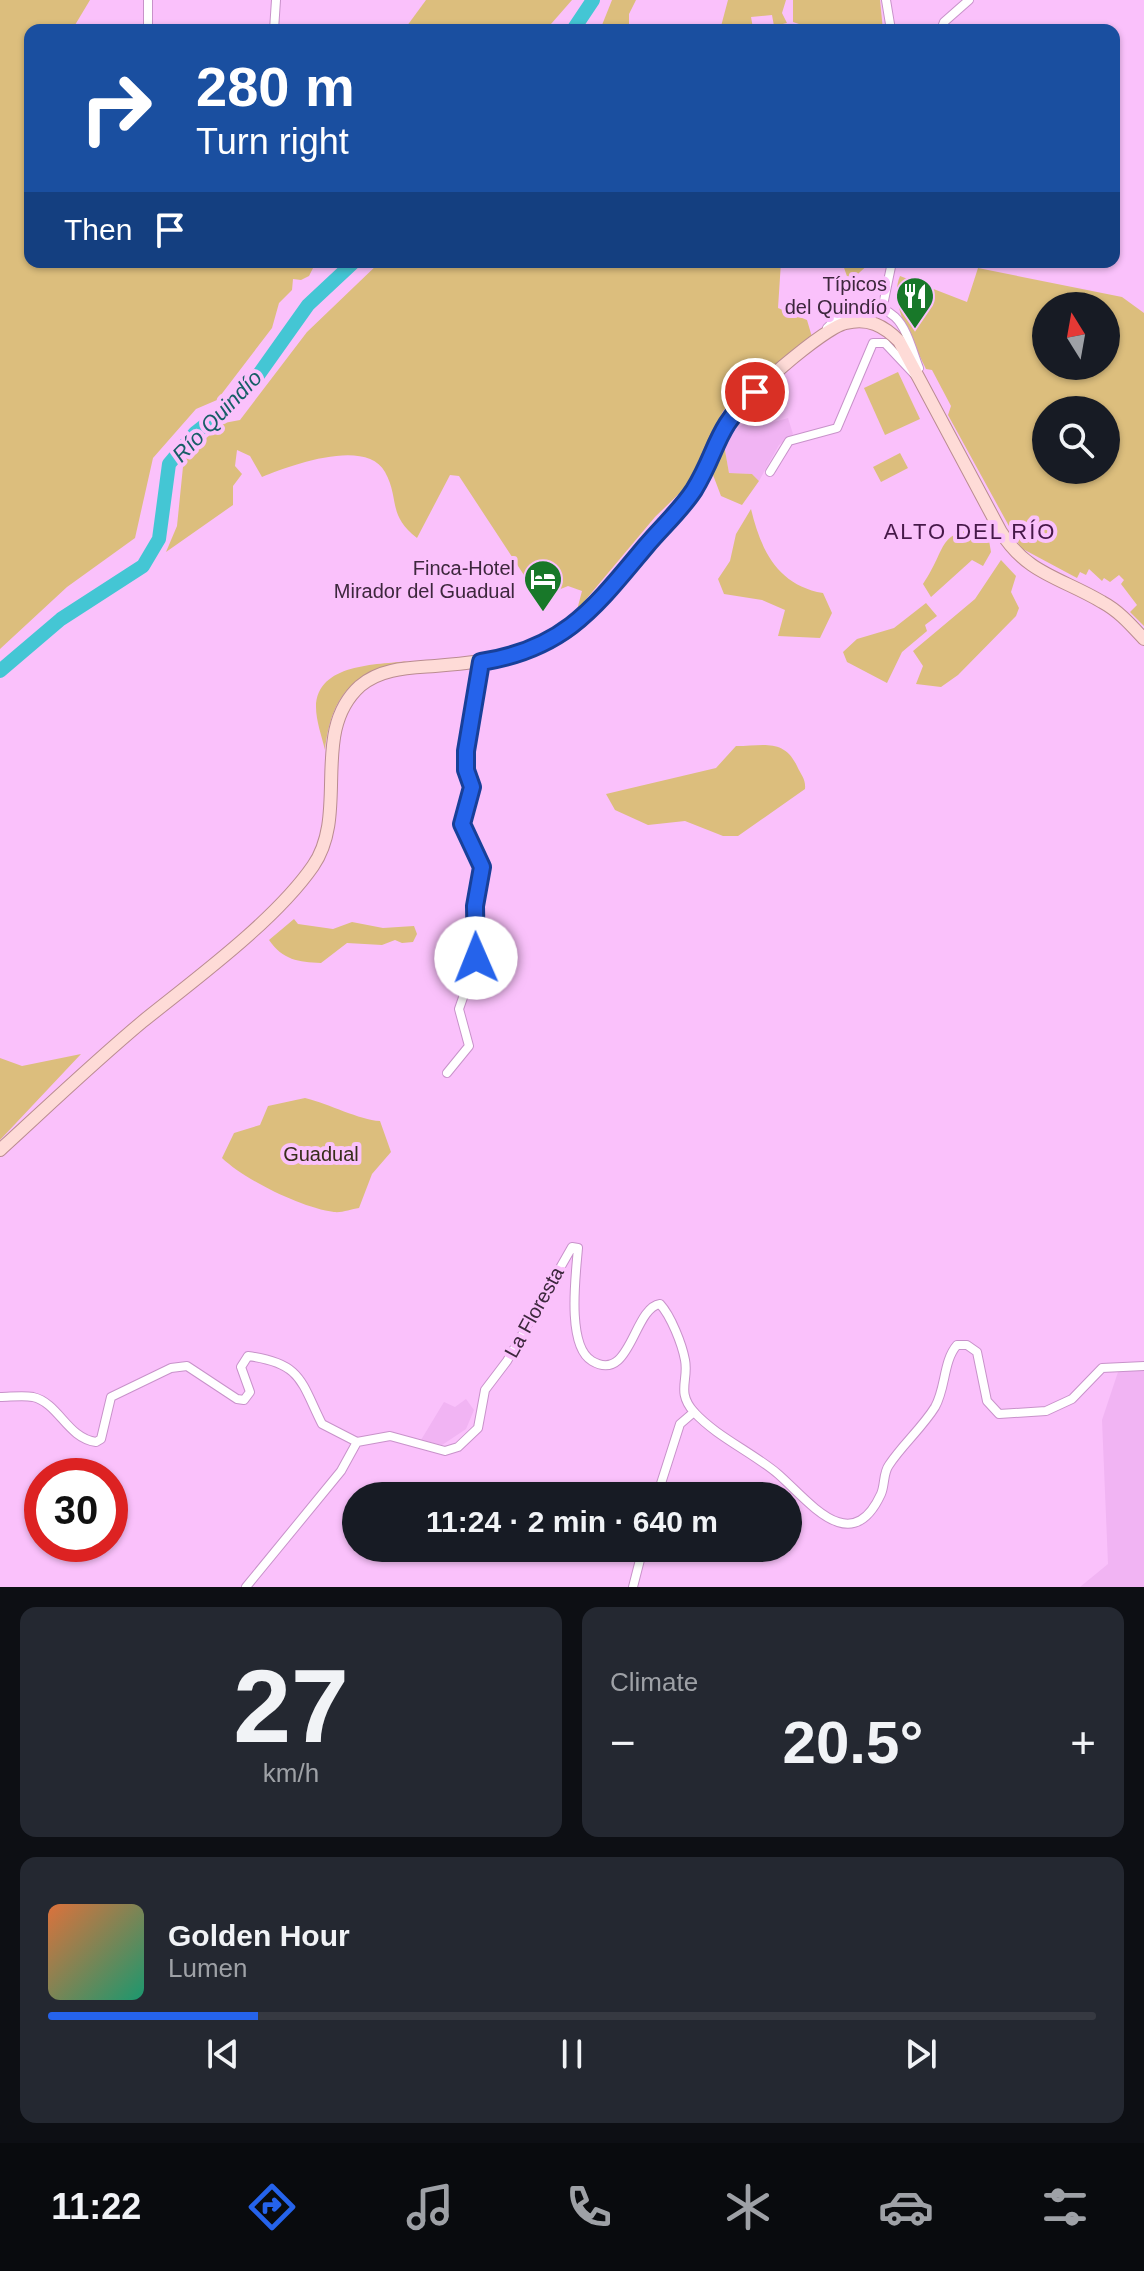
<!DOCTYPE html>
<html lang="en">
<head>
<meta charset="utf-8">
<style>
  :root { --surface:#171b24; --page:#242831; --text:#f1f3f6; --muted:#9ea1a6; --line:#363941; --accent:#2563eb }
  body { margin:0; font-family:Arial,sans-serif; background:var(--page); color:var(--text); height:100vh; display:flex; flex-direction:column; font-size:30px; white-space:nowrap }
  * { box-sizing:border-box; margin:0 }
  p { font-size:26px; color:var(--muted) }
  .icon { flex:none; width:44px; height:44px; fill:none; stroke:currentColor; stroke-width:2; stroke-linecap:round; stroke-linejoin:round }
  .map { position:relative; height:1587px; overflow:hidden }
  .panel { display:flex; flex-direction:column; gap:20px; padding:20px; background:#0d0f14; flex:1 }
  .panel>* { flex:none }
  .banner { position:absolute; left:24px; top:24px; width:1096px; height:244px; border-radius:16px; box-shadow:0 2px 6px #0004; background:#1a4fa0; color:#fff; overflow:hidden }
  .needle { width:52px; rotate:349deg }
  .fabs { position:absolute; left:1032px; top:292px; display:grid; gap:16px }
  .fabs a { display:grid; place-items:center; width:88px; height:88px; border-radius:50%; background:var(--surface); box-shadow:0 2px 6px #0004; font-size:40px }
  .speed { position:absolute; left:24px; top:1458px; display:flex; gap:16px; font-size:40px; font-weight:700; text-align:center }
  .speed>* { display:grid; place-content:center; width:104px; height:104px; border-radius:50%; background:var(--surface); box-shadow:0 2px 6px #0004; line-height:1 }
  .speed .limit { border:12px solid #d22; background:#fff; color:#111 }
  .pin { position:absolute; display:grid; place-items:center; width:68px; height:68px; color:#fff; margin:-34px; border:4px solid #fff; border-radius:50%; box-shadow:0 2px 8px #0007 }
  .me { position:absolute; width:88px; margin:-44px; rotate:359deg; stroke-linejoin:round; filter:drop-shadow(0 0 6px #0008) }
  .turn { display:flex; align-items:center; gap:28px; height:168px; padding:0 40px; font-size:36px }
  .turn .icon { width:104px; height:104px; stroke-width:2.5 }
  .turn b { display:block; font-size:56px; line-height:68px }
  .then { display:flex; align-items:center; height:76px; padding:0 40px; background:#0003; gap:16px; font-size:30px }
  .big { font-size:60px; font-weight:700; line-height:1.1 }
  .panel .widget { flex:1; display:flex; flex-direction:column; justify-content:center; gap:12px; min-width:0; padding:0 28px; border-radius:16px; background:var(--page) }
  .panel .dial { align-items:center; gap:0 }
  .dial b { font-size:104px; line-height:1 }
  .song { display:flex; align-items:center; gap:24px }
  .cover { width:96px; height:96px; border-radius:12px; background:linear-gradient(135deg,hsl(20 70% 55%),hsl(160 70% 35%)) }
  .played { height:8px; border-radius:4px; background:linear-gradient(90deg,var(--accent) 20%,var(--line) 20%) }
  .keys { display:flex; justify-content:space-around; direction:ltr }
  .heat { display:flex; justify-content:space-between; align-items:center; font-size:44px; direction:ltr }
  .panel .tiles { flex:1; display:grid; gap:20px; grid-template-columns:1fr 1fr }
  .widget:last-child { grid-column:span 2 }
  .trip { position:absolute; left:342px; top:1482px; width:460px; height:80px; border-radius:40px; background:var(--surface); box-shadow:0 2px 6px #0004; font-weight:700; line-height:80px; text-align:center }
  .tab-bar { display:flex; height:128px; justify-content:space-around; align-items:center; background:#090b0e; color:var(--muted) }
  .tab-bar .icon { width:56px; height:56px }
  .tab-bar .active { color:var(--accent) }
  .tab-bar b { font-size:36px; color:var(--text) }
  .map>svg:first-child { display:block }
  .built { fill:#f1b4f3 }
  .green { fill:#dcbe7d; fill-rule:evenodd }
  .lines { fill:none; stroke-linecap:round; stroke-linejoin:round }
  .river { stroke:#44c6d4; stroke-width:14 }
  .minor-casing { stroke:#c892ca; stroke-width:10 }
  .primary-casing { stroke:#ba8c90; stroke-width:14 }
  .minor { stroke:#fff; stroke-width:8 }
  .primary { stroke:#fedbd7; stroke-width:12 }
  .route-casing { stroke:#184099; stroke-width:20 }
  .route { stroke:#2563eb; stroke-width:14 }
  .labels { text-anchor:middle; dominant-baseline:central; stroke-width:8; stroke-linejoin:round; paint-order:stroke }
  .poi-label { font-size:20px; fill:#3d273d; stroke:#fac1fb; text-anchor:end }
  .park-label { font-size:20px; fill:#372e1b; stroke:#fac1fb }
  .street-label { font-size:20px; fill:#3d273d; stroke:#fac1fb }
  .water-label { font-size:22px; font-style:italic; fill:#165e66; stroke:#fac1fb }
  .neighbourhood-label { font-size:22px; letter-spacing:2px; fill:#461849; stroke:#fac1fb }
</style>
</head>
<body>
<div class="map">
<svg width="1144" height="1587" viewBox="0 0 1144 1587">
  <rect width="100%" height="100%" fill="#fac1fb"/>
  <!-- built -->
  <g class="built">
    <path d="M788,418l5,16 -14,11 -20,36 -7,-7 -23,-1 -6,-34 24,-18 20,3z"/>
    <path d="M1119,1369h25v218h-64l28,-23 -6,-144z"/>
    <path d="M466,1399l8,11 -8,19 -24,16 -21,-5 23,-38 11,5z"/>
  </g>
  <!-- green -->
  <g class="green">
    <path d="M0,0h90l-18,30h-42v232h286l-7,14 -8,4 -8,-1 -1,11 -13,13 -7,25 -55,72 -21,9 -43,49 -18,80 -68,49 -67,62z"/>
    <path d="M426,0h146l-21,24 -13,6h-134z"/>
    <path d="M612,0h24l-7,14v16h-29z"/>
    <path d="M728,0h58l-4,13 5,10 -13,3 -2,-11 -21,2 2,11 -33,2z"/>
    <path d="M793,0h87l3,30h-66l-24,-8z"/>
    <path d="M380,262h401l-3,46 29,12 5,17 -46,34 -43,40 -33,72 -35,34 -78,93 5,-19 -14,-5 -29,12 -80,-122 -9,-1 -33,63c-30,-23 -17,-39 -32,-66 -19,-35 -96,-6 -123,5l-12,-21 -13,-6 -2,16 7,8 -9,12v19l-67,47 11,-26 7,-69 40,-34 16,-3 67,-88z"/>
    <path d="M842,262h29l-22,20z"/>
    <path d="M978,268l144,29 22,16v313l-14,-14 7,-7 -16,-21 3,-4 -5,-5 -9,7 -6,-4 -2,3 -13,-12 -3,6 -6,-3 -3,6 -56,-30 -73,-133 3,-9 -19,-36 -6,-1c-12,-27 -38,-65 -26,-93l67,26zM1046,306h60v60h-60zM1046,410h60v60h-60z"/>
    <path d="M898,372l22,47 -35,16 -21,-47z"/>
    <path d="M723,439l6,34 23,1 7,7 -17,24 -21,-9 -11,-29z"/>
    <path d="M900,453l8,15 -27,14 -8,-15z"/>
    <path d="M751,509c10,42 27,76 72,84l9,20 -12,25 -42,-2 7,-26 -23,-10 -38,-6 -6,-15 12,-18 6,-27z"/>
    <path d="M987,529l4,23 -8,14 -11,-6 -41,37 -8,-13c26,-38 12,-53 64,-55z"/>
    <path d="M1001,560l15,16 -5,16 8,16 -3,8 -58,59 -17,12 -25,-3 7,-18 -10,-15 62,-52z"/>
    <path d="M926,603l11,13 -12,9 2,6 -25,21 -15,31 -40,-21 -4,-10 14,-13 37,-11z"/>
    <path d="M408,661c-55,12 -76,32 -83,89 -3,-13 -9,-29 -9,-43 1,-44 61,-42 92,-46z"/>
    <path d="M736,746c27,0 48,-8 61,20 4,9 9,13 8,23l-67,47h-15l-38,-15 -37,4 -33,-15 -9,-16 110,-26z"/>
    <path d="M294,919l4,5 35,5 19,-7 31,6 31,-2 3,8 -4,8 -11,1 -7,-3 -13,5 -35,-2 -26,20c-23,-1 -38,-3 -52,-23z"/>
    <path d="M81,1054l-81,86v-82l22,8z"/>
    <path d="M305,1098c25,6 54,22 75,23l11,31 -19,22 -13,34c-8,1 -17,5 -25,4 -32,-4 -89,-32 -112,-54l12,-25 26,-8 8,-19z"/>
  </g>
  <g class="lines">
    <!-- river -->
    <g class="river">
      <path d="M573,30l20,-30"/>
      <path d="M0,671l61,-52 82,-53 16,-27 10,-75 26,-31 28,-22 36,-37 49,-69 46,-43"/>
    </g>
    <!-- minor casing -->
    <g class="minor-casing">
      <g id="minor">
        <path d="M148,0v30"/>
        <path d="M886,0l5,30"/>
        <path d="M274,30l2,-30"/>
        <path d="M941,30l3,-8 25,-22"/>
        <path d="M882,310l10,-48"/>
        <path d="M827,328c16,-18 46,-31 68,-11 12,11 18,36 24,51"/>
        <path d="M770,472l19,-31 48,-13 36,-85h12l32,34"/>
        <path d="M447,1073l22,-27 -10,-37 17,-49 -1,-54 7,-39 -20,-43 10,-37 -6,-17v-19l15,-89"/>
        <path d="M0,1397c10,0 23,-2 33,0 26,6 34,41 63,45l5,-3 10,-42 60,-29 16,-2 50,33 7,1 6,-8 -9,-25 7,-11c54,7 53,26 74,68l35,18"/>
        <path d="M657,1496l23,-72 14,-12"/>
        <path d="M246,1587l95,-116 16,-29 33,-6 55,15 13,-4 20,-19 7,-38 22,-29 65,-114 6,1c-2,25 -12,98 14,113 39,23 41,-53 68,-57 11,12 22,40 25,56 4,20 -9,32 9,52 23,25 58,40 84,62 31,27 73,85 103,20 4,-9 2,-21 8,-29 13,-20 33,-37 46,-58 11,-19 8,-46 22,-62h10l10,7 10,49 12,13 47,-3 26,-12 30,-31 42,-2"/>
        <path d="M633,1587l10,-39"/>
      </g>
    </g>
    <!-- primary casing -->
    <g class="primary-casing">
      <path id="primary" d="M0,1150c47,-43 93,-87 142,-128 52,-42 133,-101 171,-156 37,-53 -4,-134 47,-180 21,-18 49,-18 75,-20 57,-5 117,-11 157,-56 32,-36 66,-73 95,-111 18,-23 21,-53 38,-76 15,-22 98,-95 121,-100 22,-6 38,3 53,18l102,191c26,42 61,46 101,70 17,9 29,23 42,37"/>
    </g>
    <!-- minor -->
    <use href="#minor" class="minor"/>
    <!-- primary -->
    <use href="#primary" class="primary"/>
  </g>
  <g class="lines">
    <!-- route casing -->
    <g class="route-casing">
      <path id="route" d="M476,958l-1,-52 7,-39 -20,-43 10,-37 -6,-17v-19l15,-89c84,-13 114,-55 165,-116 16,-19 35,-36 48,-56 25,-41 20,-61 61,-98"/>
    </g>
    <!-- route -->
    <use href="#route" class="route"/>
  </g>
  <!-- icons -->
  <defs>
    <g id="restaurant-pin" transform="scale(2)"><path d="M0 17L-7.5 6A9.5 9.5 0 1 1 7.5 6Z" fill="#187829" stroke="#fac1fb"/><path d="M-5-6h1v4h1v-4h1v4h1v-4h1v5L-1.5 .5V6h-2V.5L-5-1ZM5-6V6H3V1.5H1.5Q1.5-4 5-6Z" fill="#fff"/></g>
    <g id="hotel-pin" transform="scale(2)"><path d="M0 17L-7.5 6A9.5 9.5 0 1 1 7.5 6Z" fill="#187829" stroke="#fac1fb"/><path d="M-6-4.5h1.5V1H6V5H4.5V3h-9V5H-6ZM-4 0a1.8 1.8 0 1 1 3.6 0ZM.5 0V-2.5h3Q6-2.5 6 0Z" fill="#fff"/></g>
  </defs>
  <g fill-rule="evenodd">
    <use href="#restaurant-pin" x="915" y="296"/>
    <use href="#hotel-pin" x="543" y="579"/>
  </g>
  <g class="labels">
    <!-- poi labels -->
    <g class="poi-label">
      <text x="887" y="284">Típicos<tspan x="887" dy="23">del Quindío</tspan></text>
      <text x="515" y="568">Finca-Hotel<tspan x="515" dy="23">Mirador del Guadual</tspan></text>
    </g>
    <!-- park labels -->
    <g class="park-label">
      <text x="321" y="1154">Guadual</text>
    </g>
    <!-- street labels -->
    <g class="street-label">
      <text transform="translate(534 1312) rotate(-61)">La Floresta</text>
    </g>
    <!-- water labels -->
    <g class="water-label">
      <text transform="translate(217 416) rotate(-46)">Río Quindío</text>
    </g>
    <!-- neighbourhood labels -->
    <g class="neighbourhood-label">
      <text x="970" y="531">ALTO DEL RÍO</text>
    </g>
  </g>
</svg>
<div class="fabs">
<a><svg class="needle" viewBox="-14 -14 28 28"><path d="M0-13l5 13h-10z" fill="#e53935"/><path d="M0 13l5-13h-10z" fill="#9ea1a6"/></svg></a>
<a><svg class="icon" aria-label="search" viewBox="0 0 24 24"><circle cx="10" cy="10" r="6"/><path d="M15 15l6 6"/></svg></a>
</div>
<div class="speed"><div class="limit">30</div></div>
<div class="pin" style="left:755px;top:392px;background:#d93025"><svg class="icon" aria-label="arrive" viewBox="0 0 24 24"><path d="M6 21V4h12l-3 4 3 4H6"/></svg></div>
<svg class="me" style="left:476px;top:958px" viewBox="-20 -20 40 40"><circle r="19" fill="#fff"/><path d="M0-13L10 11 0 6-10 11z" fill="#2563eb"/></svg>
<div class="trip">11:24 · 2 min · 640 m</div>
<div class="banner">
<div class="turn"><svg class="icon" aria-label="right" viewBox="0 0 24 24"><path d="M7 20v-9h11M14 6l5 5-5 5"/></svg><div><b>280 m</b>Turn right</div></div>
<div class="then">Then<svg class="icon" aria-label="arrive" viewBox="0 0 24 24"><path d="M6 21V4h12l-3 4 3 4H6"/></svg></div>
</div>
</div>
<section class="panel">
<div class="tiles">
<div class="widget dial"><b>27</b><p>km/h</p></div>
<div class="widget"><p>Climate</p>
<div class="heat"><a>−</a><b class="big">20.5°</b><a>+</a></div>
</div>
<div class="widget">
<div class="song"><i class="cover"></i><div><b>Golden Hour</b><p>Lumen</p></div></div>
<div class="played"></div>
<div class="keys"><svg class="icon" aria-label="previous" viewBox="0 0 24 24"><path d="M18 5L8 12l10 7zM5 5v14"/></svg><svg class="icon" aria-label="pause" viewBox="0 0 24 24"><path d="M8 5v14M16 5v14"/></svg><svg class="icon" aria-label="next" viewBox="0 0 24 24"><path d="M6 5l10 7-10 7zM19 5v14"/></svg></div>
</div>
</div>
</section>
<nav class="tab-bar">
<b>11:22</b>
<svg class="icon active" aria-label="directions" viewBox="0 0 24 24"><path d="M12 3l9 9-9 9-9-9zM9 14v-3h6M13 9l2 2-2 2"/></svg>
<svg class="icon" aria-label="music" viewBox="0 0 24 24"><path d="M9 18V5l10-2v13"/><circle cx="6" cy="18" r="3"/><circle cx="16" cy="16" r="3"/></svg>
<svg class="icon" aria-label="phone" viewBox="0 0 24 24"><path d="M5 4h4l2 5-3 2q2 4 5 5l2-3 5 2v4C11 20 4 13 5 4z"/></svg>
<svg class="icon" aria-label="climate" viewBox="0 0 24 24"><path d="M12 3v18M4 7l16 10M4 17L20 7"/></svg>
<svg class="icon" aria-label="car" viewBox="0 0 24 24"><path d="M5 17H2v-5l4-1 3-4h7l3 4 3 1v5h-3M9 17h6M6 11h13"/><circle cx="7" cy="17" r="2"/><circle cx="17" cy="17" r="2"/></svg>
<svg class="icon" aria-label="filters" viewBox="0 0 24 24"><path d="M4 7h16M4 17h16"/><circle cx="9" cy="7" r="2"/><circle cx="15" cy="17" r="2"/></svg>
</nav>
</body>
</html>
